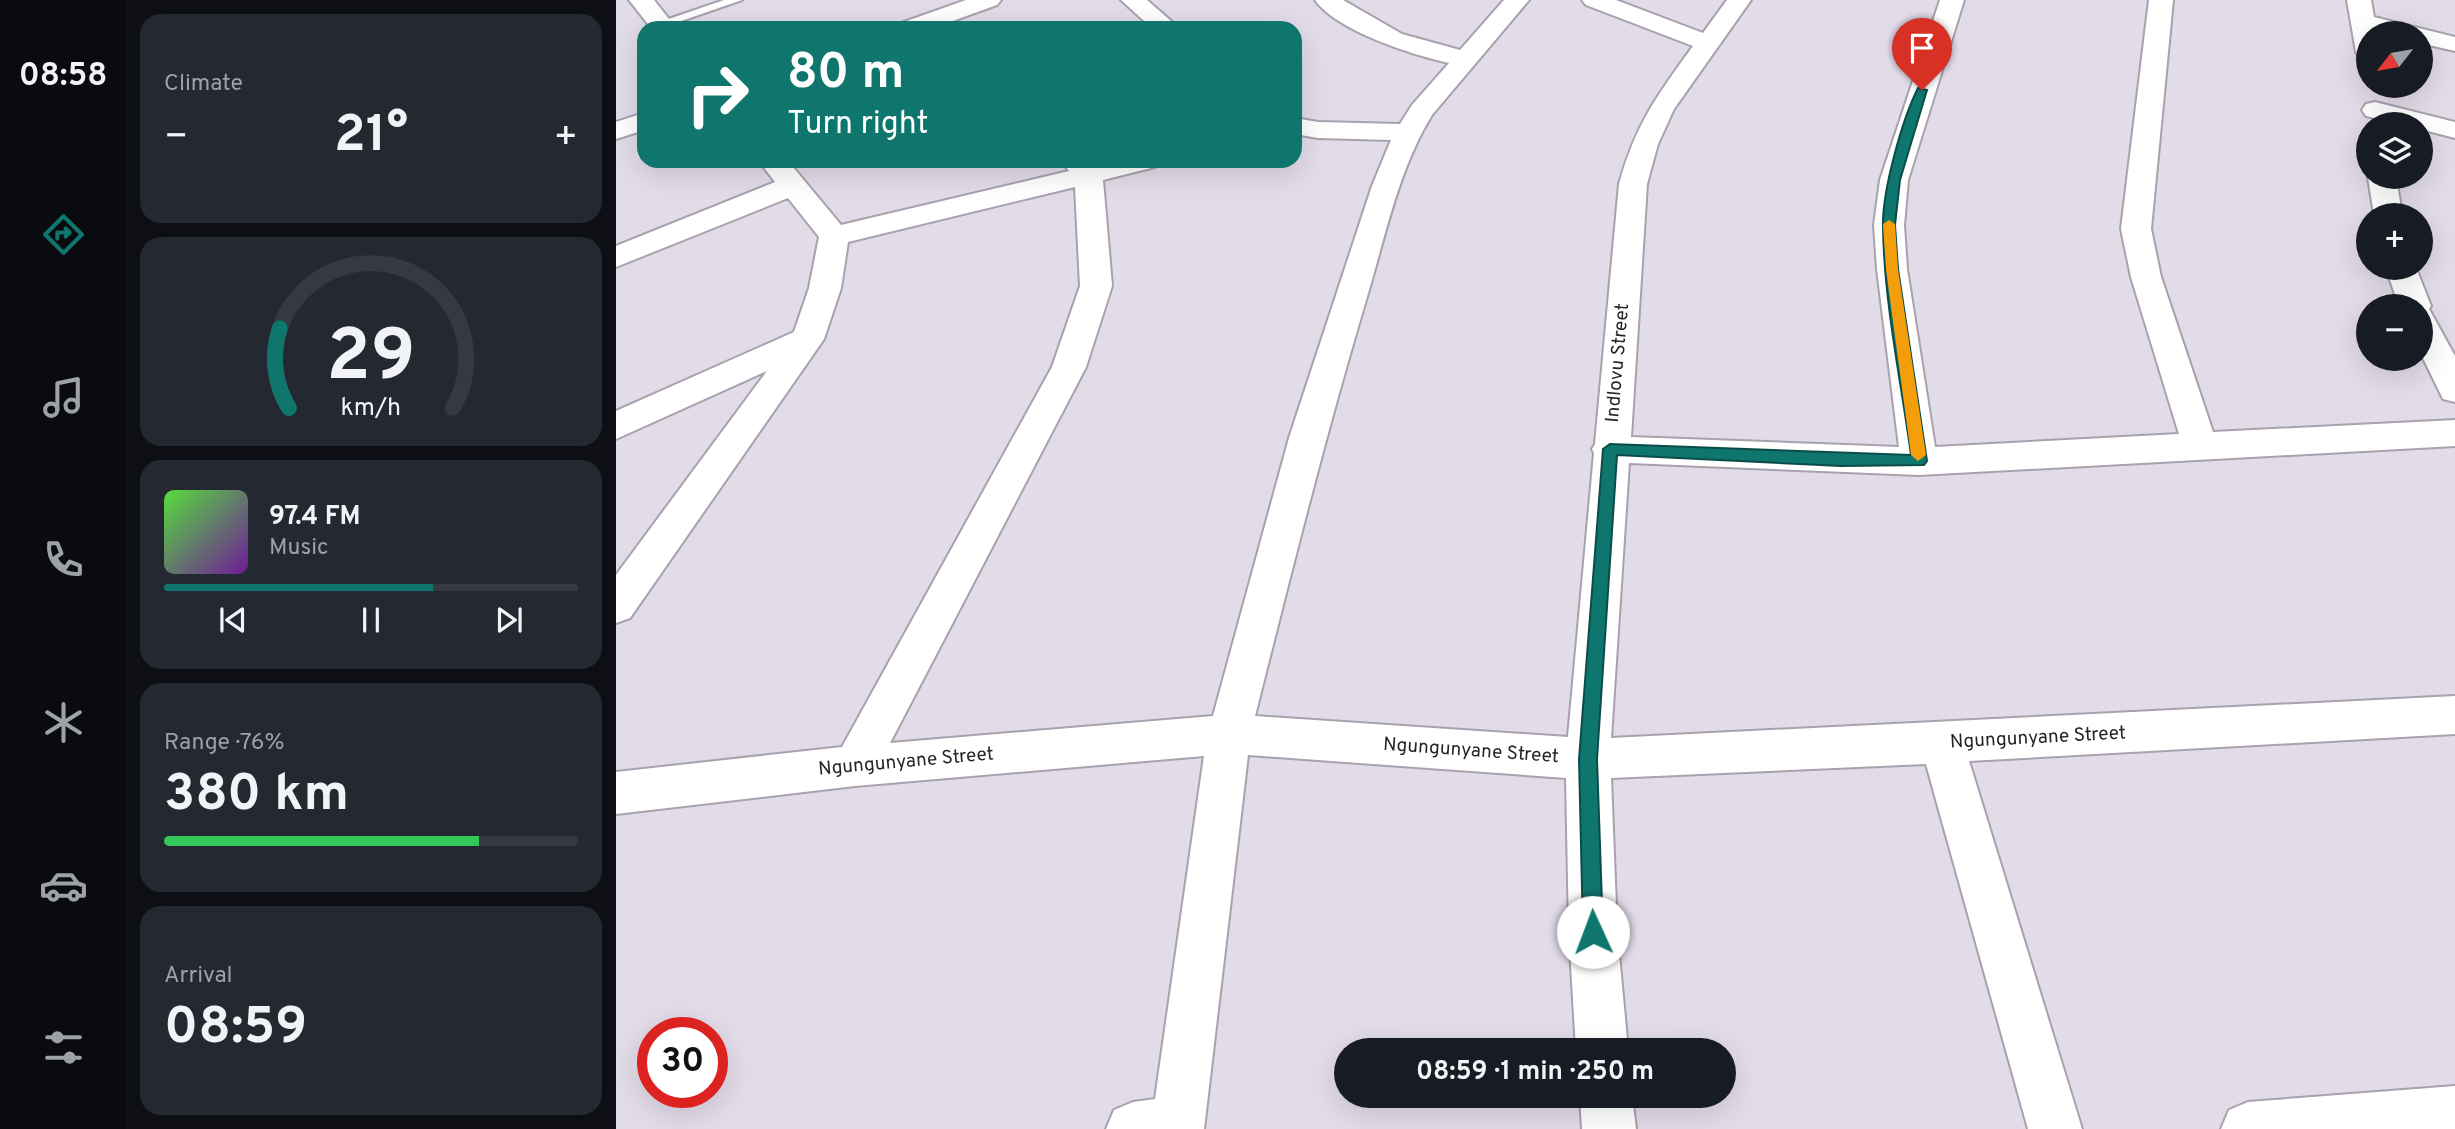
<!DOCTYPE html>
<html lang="en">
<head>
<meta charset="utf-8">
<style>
  :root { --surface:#171b24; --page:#242831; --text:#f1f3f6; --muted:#9ea1a6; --line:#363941; --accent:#0f766e }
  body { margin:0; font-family:Overpass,sans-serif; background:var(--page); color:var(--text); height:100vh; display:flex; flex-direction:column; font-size:26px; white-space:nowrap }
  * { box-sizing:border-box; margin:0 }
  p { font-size:23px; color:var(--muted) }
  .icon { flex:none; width:38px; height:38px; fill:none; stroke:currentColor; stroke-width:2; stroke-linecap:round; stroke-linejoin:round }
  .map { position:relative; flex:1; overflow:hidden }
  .sheet { display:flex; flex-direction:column; gap:14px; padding:14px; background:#0d0f14; width:490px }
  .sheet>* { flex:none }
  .banner { position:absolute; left:21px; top:21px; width:665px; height:147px; border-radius:21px; box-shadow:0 7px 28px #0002; background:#0f766e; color:#fff; overflow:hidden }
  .needle { width:46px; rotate:239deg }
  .fabs { position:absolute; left:1740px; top:21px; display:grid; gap:14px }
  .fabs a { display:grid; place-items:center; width:77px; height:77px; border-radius:50%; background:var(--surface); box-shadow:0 7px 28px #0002; font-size:35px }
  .speed { position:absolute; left:21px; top:1017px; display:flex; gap:14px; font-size:35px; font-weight:700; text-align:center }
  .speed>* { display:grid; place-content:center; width:91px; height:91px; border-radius:50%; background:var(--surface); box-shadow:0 7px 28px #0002; line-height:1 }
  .speed .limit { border:10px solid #d22; background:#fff; color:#111 }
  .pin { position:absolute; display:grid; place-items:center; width:60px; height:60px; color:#fff; margin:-72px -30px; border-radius:50% 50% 50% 0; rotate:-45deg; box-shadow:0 0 7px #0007 }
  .pin .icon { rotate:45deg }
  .me { position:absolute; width:77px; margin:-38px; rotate:358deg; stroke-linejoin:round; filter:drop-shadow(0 0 5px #0008) }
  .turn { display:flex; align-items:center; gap:24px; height:147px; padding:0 35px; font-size:32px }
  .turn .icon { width:91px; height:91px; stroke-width:2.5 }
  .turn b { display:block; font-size:49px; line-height:60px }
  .big { font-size:52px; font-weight:700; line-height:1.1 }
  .sheet .widget { flex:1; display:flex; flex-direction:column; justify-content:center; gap:10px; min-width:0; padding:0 24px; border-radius:21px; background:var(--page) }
  .sheet .dial { align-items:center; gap:0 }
  .dial svg { height:182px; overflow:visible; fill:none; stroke:var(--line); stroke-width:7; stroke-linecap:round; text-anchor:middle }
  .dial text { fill:var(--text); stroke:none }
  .song { display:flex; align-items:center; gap:21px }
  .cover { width:84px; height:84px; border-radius:10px; background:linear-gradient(135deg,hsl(110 70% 55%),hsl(280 70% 35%)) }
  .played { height:7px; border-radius:4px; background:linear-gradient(90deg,var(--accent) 65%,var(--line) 65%) }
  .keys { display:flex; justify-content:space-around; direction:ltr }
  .heat { display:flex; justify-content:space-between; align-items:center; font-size:38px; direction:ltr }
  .charge { height:10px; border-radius:5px; background:linear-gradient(90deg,#34c759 76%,var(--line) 0) }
  .trip { position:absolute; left:718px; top:1038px; width:402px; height:70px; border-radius:35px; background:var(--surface); box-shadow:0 7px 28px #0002; font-weight:700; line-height:70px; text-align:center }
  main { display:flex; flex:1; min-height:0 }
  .tabs { display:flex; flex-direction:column; width:126px; justify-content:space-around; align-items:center; background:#090b0e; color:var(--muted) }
  .tabs .icon { width:49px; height:49px }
  .tabs .on { color:var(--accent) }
  .tabs b { font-size:32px; color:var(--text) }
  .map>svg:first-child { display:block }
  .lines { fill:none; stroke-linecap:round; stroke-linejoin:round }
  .lane-casing { stroke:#a8a1ae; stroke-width:4 }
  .street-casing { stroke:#a8a1ae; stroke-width:4 }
  .lane { fill:#fff; fill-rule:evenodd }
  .street { fill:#fff; fill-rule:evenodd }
  .route { fill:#0f766e; stroke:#0a4d48; stroke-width:2 }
  .slow { fill:#f59e0b }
  .labels { text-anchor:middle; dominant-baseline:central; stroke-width:7; stroke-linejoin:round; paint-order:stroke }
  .street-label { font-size:19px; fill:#262428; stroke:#fff }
</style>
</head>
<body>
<main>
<nav class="tabs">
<b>08:58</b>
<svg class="icon on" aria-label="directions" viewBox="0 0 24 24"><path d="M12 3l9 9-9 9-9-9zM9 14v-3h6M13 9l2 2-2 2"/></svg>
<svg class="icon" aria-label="music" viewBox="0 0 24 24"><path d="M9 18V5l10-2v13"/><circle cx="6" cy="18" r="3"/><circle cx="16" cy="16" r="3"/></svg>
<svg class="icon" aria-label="phone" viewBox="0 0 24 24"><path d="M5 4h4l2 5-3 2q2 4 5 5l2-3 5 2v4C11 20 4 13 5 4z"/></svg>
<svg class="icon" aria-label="climate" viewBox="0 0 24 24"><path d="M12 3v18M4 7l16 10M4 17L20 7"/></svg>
<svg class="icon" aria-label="car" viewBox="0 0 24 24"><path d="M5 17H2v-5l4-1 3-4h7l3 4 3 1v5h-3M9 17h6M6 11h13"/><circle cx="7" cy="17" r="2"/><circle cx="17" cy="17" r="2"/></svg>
<svg class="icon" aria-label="filters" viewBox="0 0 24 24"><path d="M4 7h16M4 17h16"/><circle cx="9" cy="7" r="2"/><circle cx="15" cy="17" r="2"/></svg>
</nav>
<section class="sheet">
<div class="widget"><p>Climate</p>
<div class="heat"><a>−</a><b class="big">21°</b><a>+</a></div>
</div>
<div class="widget dial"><svg viewBox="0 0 100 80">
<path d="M14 69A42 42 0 1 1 86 69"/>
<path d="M14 69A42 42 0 0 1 10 34" stroke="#0f766e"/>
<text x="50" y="56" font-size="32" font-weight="700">29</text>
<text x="50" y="72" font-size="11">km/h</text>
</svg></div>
<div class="widget">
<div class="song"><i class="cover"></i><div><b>97.4 FM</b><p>Music</p></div></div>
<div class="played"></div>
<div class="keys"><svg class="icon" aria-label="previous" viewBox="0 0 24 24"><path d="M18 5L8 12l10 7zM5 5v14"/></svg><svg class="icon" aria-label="pause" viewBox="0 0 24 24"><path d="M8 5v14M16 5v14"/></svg><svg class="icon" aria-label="next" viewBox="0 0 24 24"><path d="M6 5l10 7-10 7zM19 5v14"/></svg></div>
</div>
<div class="widget"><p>Range · 76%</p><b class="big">380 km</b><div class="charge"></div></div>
<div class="widget"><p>Arrival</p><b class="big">08:59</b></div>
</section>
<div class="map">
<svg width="1839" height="1129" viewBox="0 0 1839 1129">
  <rect width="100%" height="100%" fill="#e2dbe8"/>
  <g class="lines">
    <!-- lane casing -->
    <g class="lane-casing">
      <path id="lane" d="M108,0h18l-78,27 -10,-3z"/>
    </g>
    <!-- street casing -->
    <g class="street-casing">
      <g id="street">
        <path d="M13,0h25l22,28h-25z"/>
        <path d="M350,0h35l-4,5 -64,23h-35l3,-5z"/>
        <path d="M505,0h26l32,28h-27z"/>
        <path d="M699,0h28l59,34 58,16 44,-50h25l-97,115c-34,55 -47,123 -66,185 -41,137 -76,277 -111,416l313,21 26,-284 -2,-4 3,-5 24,-260c17,-61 38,-88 74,-138l-107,-41 -4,-5h34l87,33 24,-33h24l-77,109 -16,35 -11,40 -16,253 268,10 -22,-178 -3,-44 6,-45 60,-180h24l-56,180 -4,45 3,44 28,178 244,-13 -48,-157 -10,-48 28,-229h24l-22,229 10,48 52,155 242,-12v26l-536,29 -290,-12 -18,275 844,-42v38l-486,27 113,368h-54l-102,-365 -315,14 6,154 11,118h-52l-7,-118 -3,-154 -318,-23 -44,374h-98l8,-19 19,-8 22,-3 49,-343 -349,30 -239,28v-42l226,-25 210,-380 28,-81 -5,-99 -227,55 -7,46 -17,51 -194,279 -14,5v-48l151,-204 -151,68v-28l178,-79 15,-44 10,-51 -31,-39 -172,69v-21l159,-64 -16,-21h29l53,64 228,-54 -8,-10h30l4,4 15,-4h49l-4,6 -52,13 9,106 -26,81 -196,376 323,-27 76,-278 83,-252 19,-46 -73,-2 -23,-4v-16l23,4 82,2 12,-19 37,-42c-36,-8 -112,-32 -134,-63z"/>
        <path d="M1731,0h24l3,17 81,20v14l-35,-8v-10h-52v26l-9,-2 -3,-5z"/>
        <path d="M1759,102l80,20v16l-35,-9v-5h-20l-34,-8 -4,-6 4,-6z"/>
        <path d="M28,113v17l-28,9v-17z"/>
        <path d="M1752,177h28l6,38h-28z"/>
        <path d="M1770,268h30l15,38 -2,3 26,47v46l-12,-3 -23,-47v-46h-21z"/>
        <path d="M1839,1086v43h-234l8,-19 19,-8z"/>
        <path d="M964,1096h52l4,33h-54z"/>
      </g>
    </g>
    <!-- lane -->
    <use href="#lane" class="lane"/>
    <!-- street -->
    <use href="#street" class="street"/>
  </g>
  <!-- route -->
  <path class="route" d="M1302,88l9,2 -27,90 -5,45 3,44 29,192 -3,4 -83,1 -224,-11 -20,304 6,173 -3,7 -7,3 -7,-3 -3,-7 -4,-173 24,-310 7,-5 301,11c-10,-74 -27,-153 -28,-228 -1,-36 19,-107 35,-139z"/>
  <!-- slow -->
  <path class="slow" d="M1273,220l6,4 3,45 28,186 -8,6 -7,-6 -25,-186 -3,-45z"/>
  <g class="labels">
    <!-- street labels -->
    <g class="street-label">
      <text transform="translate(1002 363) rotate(-85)">Indlovu Street</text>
      <text transform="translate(1422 738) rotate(-3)">Ngungunyane Street</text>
      <text transform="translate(855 751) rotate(4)">Ngungunyane Street</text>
      <text transform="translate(290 762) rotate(-5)">Ngungunyane Street</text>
    </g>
  </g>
</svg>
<div class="fabs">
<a><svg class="needle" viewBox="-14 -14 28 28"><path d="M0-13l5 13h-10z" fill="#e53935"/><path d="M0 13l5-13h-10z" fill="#9ea1a6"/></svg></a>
<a><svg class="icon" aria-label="layers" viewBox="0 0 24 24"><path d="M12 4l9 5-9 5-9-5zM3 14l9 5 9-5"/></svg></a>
<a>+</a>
<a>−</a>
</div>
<div class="speed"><div class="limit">30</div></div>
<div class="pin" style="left:1306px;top:90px;background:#d93025"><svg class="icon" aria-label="arrive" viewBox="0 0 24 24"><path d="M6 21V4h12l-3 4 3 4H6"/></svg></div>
<svg class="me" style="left:977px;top:932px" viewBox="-20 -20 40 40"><circle r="19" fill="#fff"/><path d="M0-13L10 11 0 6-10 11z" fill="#0f766e"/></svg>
<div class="trip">08:59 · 1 min · 250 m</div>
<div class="banner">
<div class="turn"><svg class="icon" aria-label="right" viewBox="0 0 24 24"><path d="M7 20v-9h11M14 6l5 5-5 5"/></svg><div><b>80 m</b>Turn right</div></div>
</div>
</div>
</main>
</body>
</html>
